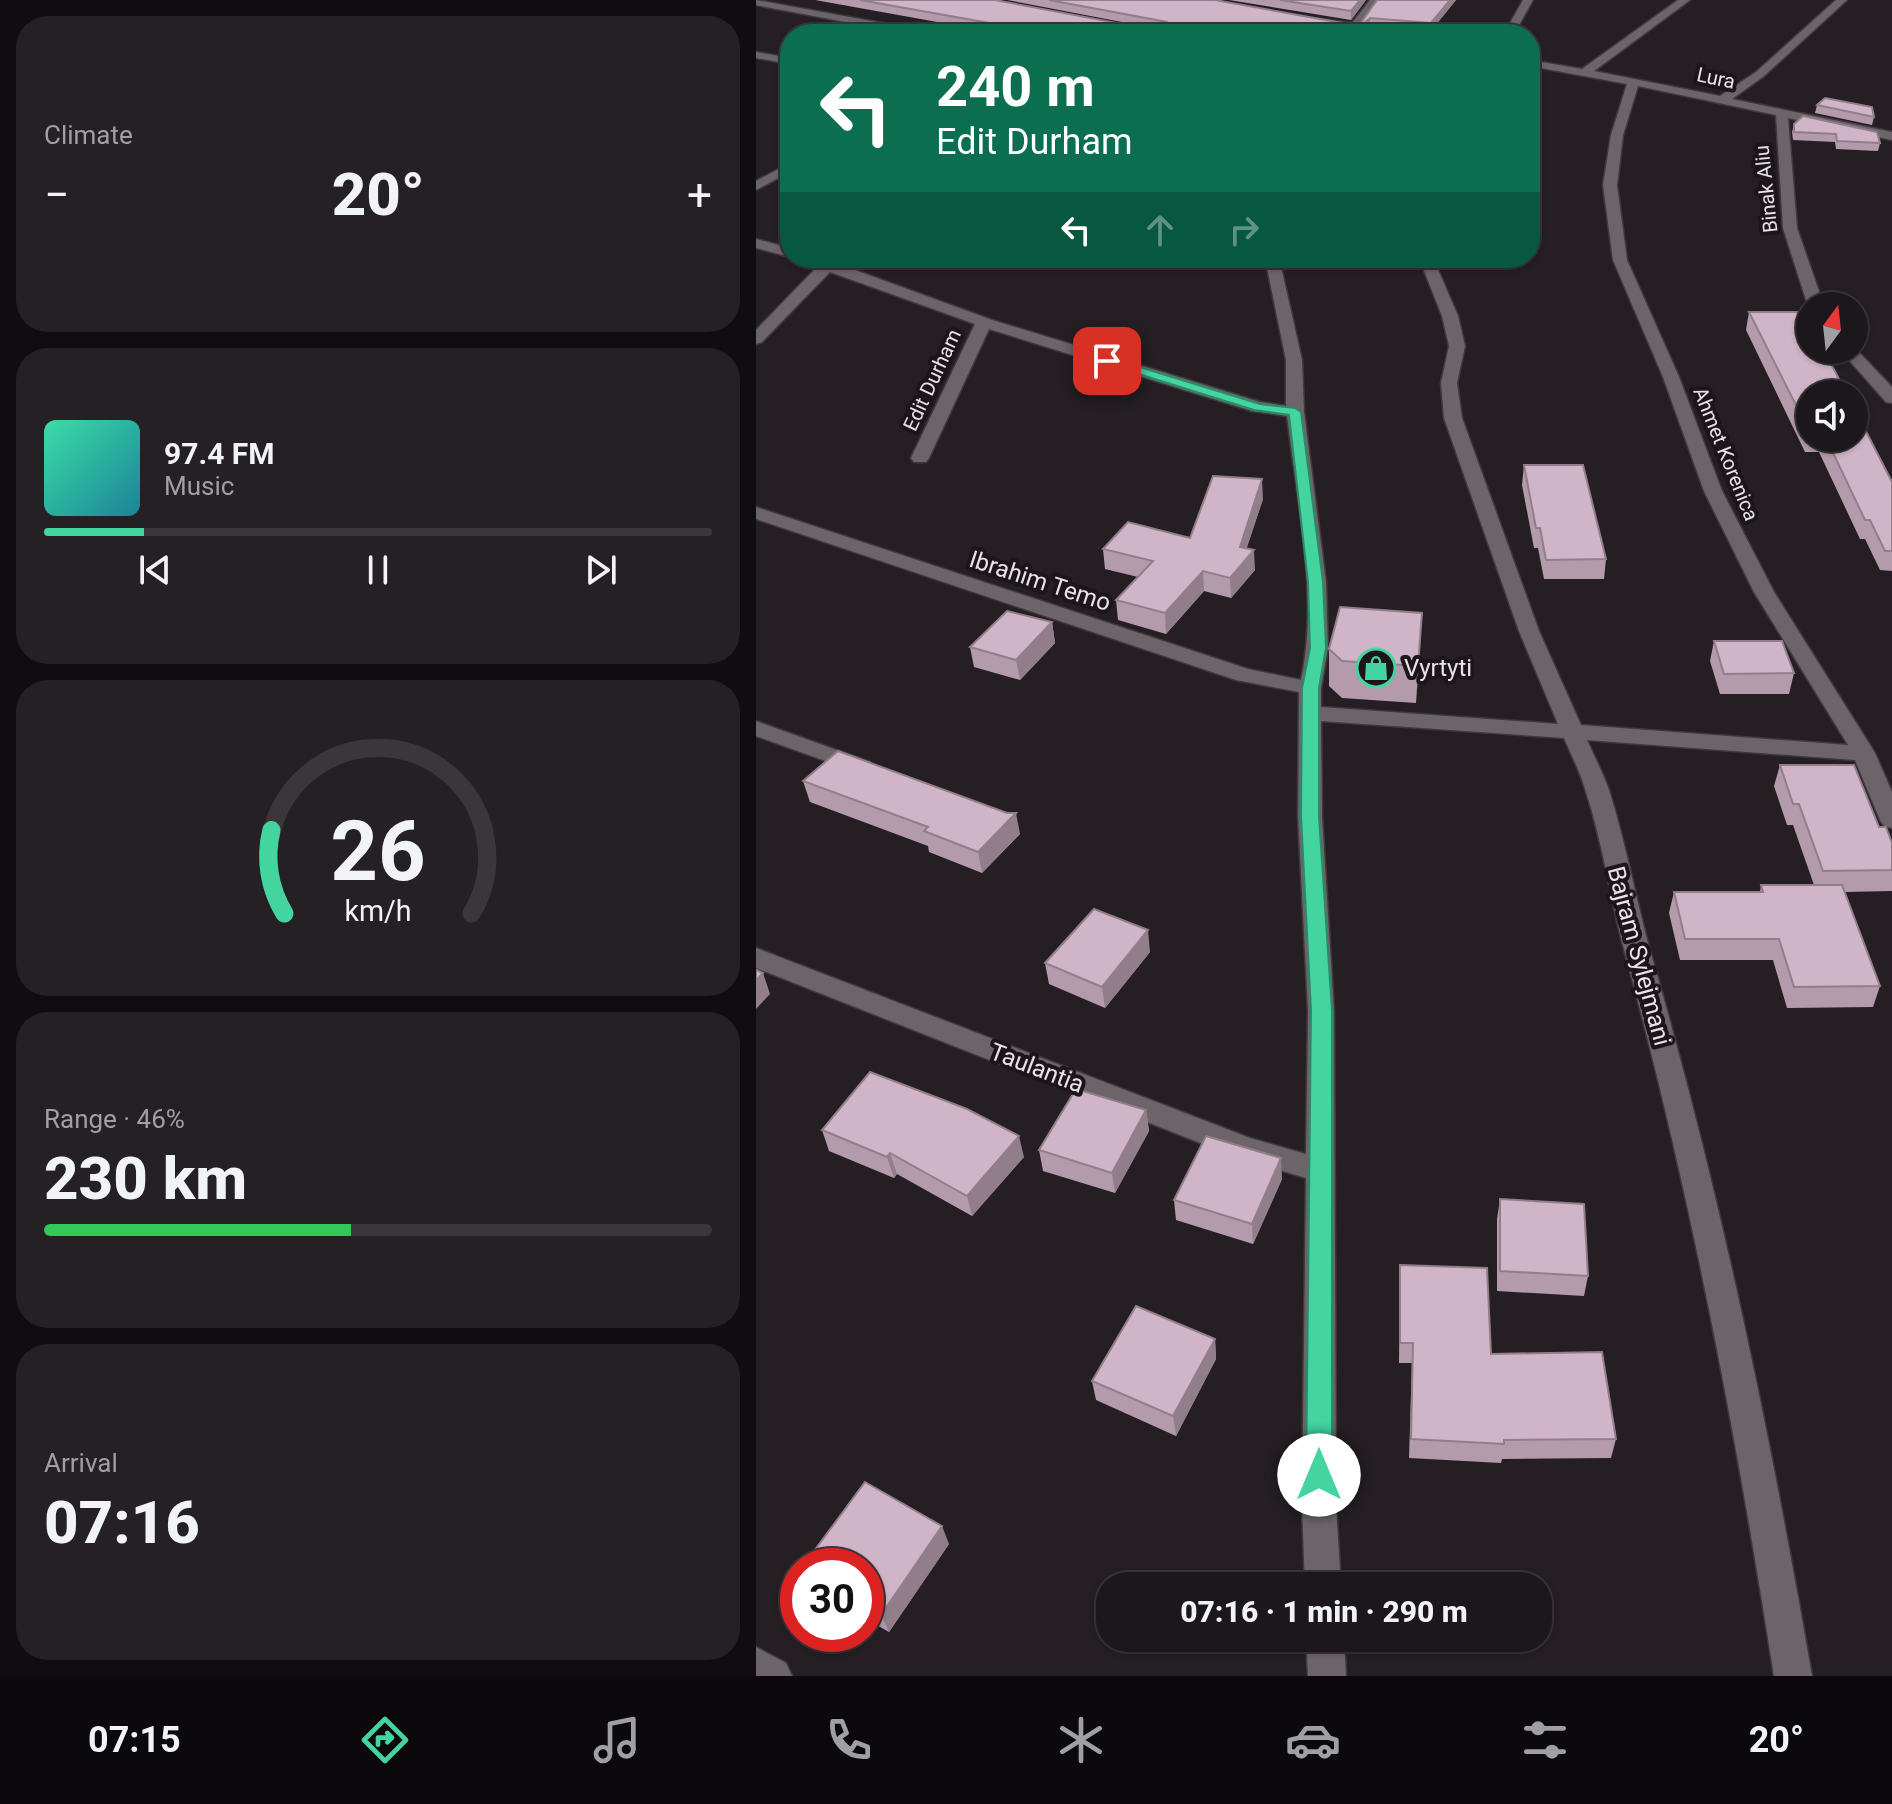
<!DOCTYPE html>
<html lang="en">
<head>
<meta charset="utf-8">
<style>
  :root { --surface:#1c171b; --page:#252024; --text:#f1f3f6; --muted:#a09fa3; --line:#3a363a; --accent:#43d4a0 }
  body { margin:0; font-family:Roboto,sans-serif; background:var(--page); color:var(--text); height:100vh; display:flex; flex-direction:column; font-size:30px; white-space:nowrap }
  * { box-sizing:border-box; margin:0 }
  p { font-size:26px; color:var(--muted) }
  .icon { flex:none; width:44px; height:44px; fill:none; stroke:currentColor; stroke-width:2; stroke-linecap:round; stroke-linejoin:round }
  .map { position:relative; flex:1; overflow:hidden }
  .side { display:flex; flex-direction:column; gap:16px; padding:16px; background:#0f0d0f; width:756px }
  .side>* { flex:none }
  .banner { position:absolute; left:24px; top:24px; width:760px; height:244px; border-radius:32px; box-shadow:0 2px 6px #0004,0 0 0 2px var(--line); background:#0b6e4f; color:#fff; overflow:hidden }
  .needle { width:52px; rotate:15deg }
  .controls { position:absolute; left:1040px; top:292px; display:grid; gap:16px }
  .controls a { display:grid; place-items:center; width:72px; height:72px; border-radius:50%; background:var(--surface); box-shadow:0 2px 6px #0004,0 0 0 2px var(--line); font-size:40px }
  .speed { position:absolute; left:24px; top:1548px; display:flex; gap:16px; font-size:40px; font-weight:700; text-align:center }
  .speed>* { display:grid; place-content:center; width:104px; height:104px; border-radius:50%; background:var(--surface); box-shadow:0 2px 6px #0004,0 0 0 2px var(--line); line-height:1 }
  .speed .limit { border:12px solid #d22; background:#fff; color:#111 }
  .pin { position:absolute; display:grid; place-items:center; width:68px; height:68px; color:#fff; margin:-34px; border-radius:16px; box-shadow:0 4px 12px #0006 }
  .me { position:absolute; width:88px; margin:-44px; rotate:0deg; stroke-linejoin:round; filter:drop-shadow(0 0 6px #0008) }
  .turn { display:flex; align-items:center; gap:28px; height:168px; padding:0 24px; font-size:36px }
  .turn .icon { width:104px; height:104px; stroke-width:2.5 }
  .turn b { display:block; font-size:56px; line-height:68px }
  .lanes { display:flex; align-items:center; height:76px; padding:0 24px; background:#0003; justify-content:center; gap:40px; direction:ltr }
  .lanes .off { opacity:.35 }
  .big { font-size:60px; font-weight:800; line-height:1.1 }
  .side .tile { flex:1; display:flex; flex-direction:column; justify-content:center; gap:12px; min-width:0; padding:0 28px; border-radius:32px; background:var(--page) }
  .side .dial { align-items:center; gap:0 }
  .dial svg { height:208px; overflow:visible; fill:none; stroke:var(--line); stroke-width:7; stroke-linecap:round; text-anchor:middle }
  .dial text { fill:var(--text); stroke:none }
  .song { display:flex; align-items:center; gap:24px }
  .cover { width:96px; height:96px; border-radius:12px; background:linear-gradient(135deg,hsl(160 70% 55%),hsl(190 70% 35%)) }
  .played { height:8px; border-radius:4px; background:linear-gradient(90deg,var(--accent) 15%,var(--line) 15%) }
  .keys { display:flex; justify-content:space-around; direction:ltr }
  .heat { display:flex; justify-content:space-between; align-items:center; font-size:44px; direction:ltr }
  .charge { height:12px; border-radius:6px; background:linear-gradient(90deg,#34c759 46%,var(--line) 0) }
  .trip { position:absolute; left:340px; top:1572px; width:456px; height:80px; border-radius:32px; background:var(--surface); box-shadow:0 2px 6px #0004,0 0 0 2px var(--line); font-weight:800; line-height:80px; text-align:center }
  .tabs { display:flex; height:128px; justify-content:space-around; align-items:center; background:#0b090b; color:var(--muted) }
  .tabs .icon { width:56px; height:56px }
  .tabs .active { color:var(--accent) }
  .tabs b { font-size:36px; color:var(--text) }
  main { display:flex; flex:1; min-height:0 }
  .map>svg:first-child { display:block }
  .lines { fill:none; stroke-linecap:round; stroke-linejoin:round }
  .minor-casing { stroke:#3e393d; stroke-width:3 }
  .minor { fill:#6c6469; fill-rule:evenodd }
  .wall { fill:#b39bab }
  .shaded-wall { fill:#927e8b }
  .building { fill:#d0b4c7; stroke:#927e8b; stroke-width:2 }
  .route { fill:#43d4a0; stroke:#2c8a68; stroke-width:2 }
  .labels { text-anchor:middle; dominant-baseline:central; stroke-width:8; stroke-linejoin:round; paint-order:stroke }
  .far-street-label { font-size:20px; fill:#e8e3e6; stroke:#1c161a }
  .street-label { font-size:24px; fill:#e8e3e6; stroke:#1c161a }
  .poi-label { font-size:24px; fill:#e8e3e6; stroke:#1c161a; text-anchor:start }
</style>
</head>
<body>
<main>
<section class="side">
<div class="tile"><p>Climate</p>
<div class="heat"><a>−</a><b class="big">20°</b><a>+</a></div>
</div>
<div class="tile">
<div class="song"><i class="cover"></i><div><b>97.4 FM</b><p>Music</p></div></div>
<div class="played"></div>
<div class="keys"><svg class="icon" aria-label="previous" viewBox="0 0 24 24"><path d="M18 5L8 12l10 7zM5 5v14"/></svg><svg class="icon" aria-label="pause" viewBox="0 0 24 24"><path d="M8 5v14M16 5v14"/></svg><svg class="icon" aria-label="next" viewBox="0 0 24 24"><path d="M6 5l10 7-10 7zM19 5v14"/></svg></div>
</div>
<div class="tile dial"><svg viewBox="0 0 100 80">
<path d="M14 69A42 42 0 1 1 86 69"/>
<path d="M14 69A42 42 0 0 1 9 37" stroke="#43d4a0"/>
<text x="50" y="56" font-size="32" font-weight="700">26</text>
<text x="50" y="72" font-size="11">km/h</text>
</svg></div>
<div class="tile"><p>Range · 46%</p><b class="big">230 km</b><div class="charge"></div></div>
<div class="tile"><p>Arrival</p><b class="big">07:16</b></div>
</section>
<div class="map">
<svg width="1136" height="1676" viewBox="0 0 1136 1676">
  <rect width="100%" height="100%" fill="#251f24"/>
  <g class="lines">
    <!-- minor casing -->
    <g class="minor-casing">
      <g id="minor">
        <path d="M0,0l170,31 5,3h-22l-153,-29z"/>
        <path d="M614,0h10l-25,34h-11l3,-5 -39,-8 5,-3 39,5z"/>
        <path d="M767,0h10l-19,34h-10z"/>
        <path d="M922,0h12l-96,71 126,25 36,-24 80,-72h11l-83,76 -32,23 160,33v8l-104,-22 9,110 27,78h-16l-25,-78 -7,-113 -138,-29 -15,49 -6,50 10,75 52,117 43,114 52,101 101,161 17,39v36l-8,-2 -4,-6 -25,-60 -268,-20c7,16 16,33 22,50 17,54 27,110 42,164 69,237 119,479 161,722h-38c-38,-243 -84,-486 -149,-723 -15,-54 -22,-111 -40,-164 -5,-18 -14,-34 -21,-51l-243,-17 1,95 12,195 2,495 5,80h-36l-3,-80 4,-328 -70,-21 -480,-189v-20l494,190 56,16 2,-143 -10,-195 1,-124 -63,-12 -480,-161v-12l492,162 53,11c18,-85 -4,-179 -14,-264l-35,-5 -263,-82 -60,129 -3,4h-12l-3,-4 64,-134 -145,-52 -68,70 -6,2v-14l61,-63 -19,-9 35,4 159,58 268,82 26,4v-46l-21,-102h14l23,102 2,52 22,170 2,66 -7,40v19l237,17 -39,-93 -75,-213 -3,-35 8,-37 -7,-30 -23,-58h14l25,58 7,30 -8,37 5,35 77,213 42,94 267,20 -94,-153 -50,-101 -41,-114 -50,-117 -10,-75 8,-50 16,-51 -97,-18v-6l52,9z"/>
        <path d="M0,52l34,6v6l-34,-6z"/>
        <path d="M34,163v9l-34,18v-9z"/>
        <path d="M0,239l34,9v9l-34,-9z"/>
        <path d="M1098,347l38,40v16l-6,-1 -46,-52h14z"/>
        <path d="M0,721l114,41 3,5 -3,5 -8,2 -106,-38z"/>
        <path d="M550,1638h38l2,38h-38z"/>
        <path d="M0,1647l30,16 6,13h-36z"/>
      </g>
    </g>
    <!-- minor -->
    <use href="#minor" class="minor"/>
  </g>
  <!-- wall -->
  <g class="wall">
    <path d="M59,0h180l148,28h10l-146,-28h208l129,28 14,-1 19,-27h79l-26,32 -60,-5 -8,7h-358z"/>
    <path d="M473,0h137l-15,20z"/>
    <path d="M1061,105l57,12 -2,8 -57,-12z"/>
    <path d="M1038,124l86,19 -2,8 -42,-2 -1,-7 -42,-2 -1,-8z"/>
    <path d="M993,312l61,82v44h44l38,44v89l-12,-1 -15,-31h-5l-41,-87h-14l-59,-122z"/>
    <path d="M768,465l82,94 -2,20h-60l-6,-31h-4l-12,-63z"/>
    <path d="M507,499l-17,50 9,21 -24,28 -27,-7 -38,43 -48,-14 -2,-20 22,-23 -33,-8 -2,-20 87,-11z"/>
    <path d="M666,613l-6,90 -74,-5 -13,-12v-37z"/>
    <path d="M296,622l3,21 -35,37 -46,-13 -4,-20z"/>
    <path d="M958,641l80,32 -5,21h-69l-10,-33z"/>
    <path d="M1024,765l99,62 13,16v48l-47,1 35,94 -7,21 -86,1 -14,-48h-93l-11,-47 5,-21h86l1,-7h53l-21,-60h-6l-13,-39z"/>
    <path d="M47,781l217,53 -38,39 -53,-21 -1,-6 -118,-44z"/>
    <path d="M394,952l-45,56 -56,-24 -4,-21z"/>
    <path d="M390,1110l3,21 -34,62 -72,-22 -4,-21z"/>
    <path d="M66,1130l202,27 -52,59 -75,-42 -3,4 -65,-27z"/>
    <path d="M526,1179l-29,65 -77,-24 -2,-20z"/>
    <path d="M744,1199l88,77 -4,20 -87,-5v-72z"/>
    <path d="M644,1265l91,89 125,85 -5,19 -109,1 -1,4 -92,-5 3,-95h-13z"/>
    <path d="M459,1339l1,20 -40,77 -80,-36 -4,-19z"/>
    <path d="M193,1544l-60,88 -23,-13v-53z"/>
  </g>
  <!-- shaded-wall -->
  <g class="shaded-wall">
    <path d="M604,0h6l-15,20v-9z"/>
    <path d="M694,0h6l-26,32 1,-9z"/>
    <path d="M614,18v9l-8,7h-11z"/>
    <path d="M506,479l1,20 -22,67 13,-16 1,20 -24,28 -1,-20z"/>
    <path d="M447,571l1,20 -38,43 -1,-21z"/>
    <path d="M666,613l-2,36 -4,54 2,-37z"/>
    <path d="M296,622l3,21 -35,37 -4,-20z"/>
    <path d="M260,813l4,21 -38,39 -4,-21z"/>
    <path d="M392,930l2,22 -45,56 -3,-21z"/>
    <path d="M7,973l7,21 -14,15v-29z"/>
    <path d="M390,1110l3,21 -34,62 -3,-20z"/>
    <path d="M263,1136l5,21 -52,59 -5,-20z"/>
    <path d="M134,1153l7,21 -3,4 -7,-21z"/>
    <path d="M525,1158l1,21 -29,65 -1,-20z"/>
    <path d="M459,1339l1,20 -40,77 -3,-20z"/>
    <path d="M186,1526l7,18 -60,88 -8,-17z"/>
  </g>
  <!-- building -->
  <g class="building">
    <path d="M104,0h135l148,28h23l3,-2 -2,-4 -118,-22h166l127,23 2,5 14,-1 19,-27h73l-19,23 -61,-5 -19,16h-300z"/>
    <path d="M524,0h80l-9,11z"/>
    <path d="M1069,98l47,9 2,10 -57,-12z"/>
    <path d="M1047,116l74,16 3,11 -43,-2 -1,-7 -42,-2v-8z"/>
    <path d="M993,312h49l12,22v16h10l7,12h3l17,32h-37v39z"/>
    <path d="M1098,408l38,74v69h-7l-15,-31h-5l-39,-82h28z"/>
    <path d="M768,465h59l23,94 -60,1 -6,-32h-4z"/>
    <path d="M457,476l49,3 -22,68 14,3 -24,28 -27,-7 -38,42 -49,-13 37,-39 -50,-12 25,-27 62,16z"/>
    <path d="M584,607l82,6 -4,53 -76,-5 -13,-12z"/>
    <path d="M251,611l45,11 -36,38 -46,-13z"/>
    <path d="M958,641h68l12,32 -70,1z"/>
    <path d="M82,751l169,62h9l-38,39 -54,-21 4,-4 -125,-46z"/>
    <path d="M1024,765h74l25,62h7l6,16v27l-69,1 -24,-67h-6z"/>
    <path d="M1005,885h81l38,101 -86,1 -15,-48h-94l-11,-47h89z"/>
    <path d="M338,909l54,21 -46,57 -57,-24z"/>
    <path d="M0,970l7,3 -7,7z"/>
    <path d="M114,1072l97,37 52,27 -52,60 -77,-43 -3,4 -65,-27z"/>
    <path d="M320,1089l70,21 -34,63 -73,-23z"/>
    <path d="M450,1136l75,22 -29,66 -78,-24z"/>
    <path d="M744,1199l84,5 4,72 -88,-5z"/>
    <path d="M644,1265l87,3 4,86 111,-2 14,87 -112,1v4l-93,-5 2,-96h-13z"/>
    <path d="M380,1306l79,33 -42,77 -81,-35z"/>
    <path d="M109,1482l77,44 -61,89 -15,-9v-40h-63z"/>
  </g>
  <!-- route -->
  <path class="route" d="M351,357l153,47 35,4 6,4 22,170 3,66 -7,40v128l13,195v464l-3,9 -10,4 -9,-4 -4,-9 5,-464 -10,-195 1,-128 8,-40 -2,-66 -19,-167 -35,-5 -151,-47v-5z"/>
  <!-- icons -->
  <defs>
    <g id="shop-ring" transform="scale(2)"><circle r="9.5" fill="#1c161a" stroke="#43d4a0" stroke-width="1.5"/><path d="M-5-2.5h2.3a2.7 3.5 0 0 1 5.4 0H5L5.5 6h-11ZM-1.5-2.5h3a1.5 2.3 0 0 0-3 0Z" fill="#43d4a0"/></g>
  </defs>
  <g fill-rule="evenodd">
    <use href="#shop-ring" x="620" y="668"/>
  </g>
  <g class="labels">
    <!-- far-street labels -->
    <g class="far-street-label">
      <text transform="translate(960 78) rotate(12)">Lura</text>
      <text transform="translate(1010 189) rotate(-96)">Binak Aliu</text>
      <text transform="translate(176 380) rotate(-65)">Edit Durham</text>
      <text transform="translate(970 454) rotate(68)">Ahmet Korenica</text>
    </g>
    <!-- street labels -->
    <g class="street-label">
      <text transform="translate(284 581) rotate(18)">Ibrahim Temo</text>
      <text transform="translate(883 956) rotate(75)">Bajram Sylejmani</text>
      <text transform="translate(281 1068) rotate(21)">Taulantia</text>
    </g>
    <!-- poi labels -->
    <g class="poi-label">
      <text x="648" y="668">Vyrtyti</text>
    </g>
  </g>
</svg>
<div class="controls">
<a><svg class="needle" viewBox="-14 -14 28 28"><path d="M0-13l5 13h-10z" fill="#e53935"/><path d="M0 13l5-13h-10z" fill="#a09fa3"/></svg></a>
<a><svg class="icon" aria-label="sound" viewBox="0 0 24 24"><path d="M4 9h4l5-4v14l-5-4H4zM17 9q2 3 0 6"/></svg></a>
</div>
<div class="speed"><div class="limit">30</div></div>
<div class="pin" style="left:351px;top:361px;background:#d93025"><svg class="icon" aria-label="arrive" viewBox="0 0 24 24"><path d="M6 21V4h12l-3 4 3 4H6"/></svg></div>
<svg class="me" style="left:563px;top:1475px" viewBox="-20 -20 40 40"><circle r="19" fill="#fff"/><path d="M0-13L10 11 0 6-10 11z" fill="#43d4a0"/></svg>
<div class="trip">07:16 · 1 min · 290 m</div>
<div class="banner">
<div class="turn"><svg class="icon" aria-label="left" viewBox="0 0 24 24"><path d="M17 20v-9H6M10 6l-5 5 5 5"/></svg><div><b>240 m</b>Edit Durham</div></div>
<div class="lanes"><svg class="icon" aria-label="left" viewBox="0 0 24 24"><path d="M17 20v-9H6M10 6l-5 5 5 5"/></svg><svg class="icon off" aria-label="ahead" viewBox="0 0 24 24"><path d="M12 20V5M6 11l6-6 6 6"/></svg><svg class="icon off" aria-label="right" viewBox="0 0 24 24"><path d="M7 20v-9h11M14 6l5 5-5 5"/></svg></div>
</div>
</div>
</main>
<nav class="tabs">
<b>07:15</b>
<svg class="icon active" aria-label="directions" viewBox="0 0 24 24"><path d="M12 3l9 9-9 9-9-9zM9 14v-3h6M13 9l2 2-2 2"/></svg>
<svg class="icon" aria-label="music" viewBox="0 0 24 24"><path d="M9 18V5l10-2v13"/><circle cx="6" cy="18" r="3"/><circle cx="16" cy="16" r="3"/></svg>
<svg class="icon" aria-label="phone" viewBox="0 0 24 24"><path d="M5 4h4l2 5-3 2q2 4 5 5l2-3 5 2v4C11 20 4 13 5 4z"/></svg>
<svg class="icon" aria-label="climate" viewBox="0 0 24 24"><path d="M12 3v18M4 7l16 10M4 17L20 7"/></svg>
<svg class="icon" aria-label="car" viewBox="0 0 24 24"><path d="M5 17H2v-5l4-1 3-4h7l3 4 3 1v5h-3M9 17h6M6 11h13"/><circle cx="7" cy="17" r="2"/><circle cx="17" cy="17" r="2"/></svg>
<svg class="icon" aria-label="filters" viewBox="0 0 24 24"><path d="M4 7h16M4 17h16"/><circle cx="9" cy="7" r="2"/><circle cx="15" cy="17" r="2"/></svg>
<b>20°</b>
</nav>
</body>
</html>
